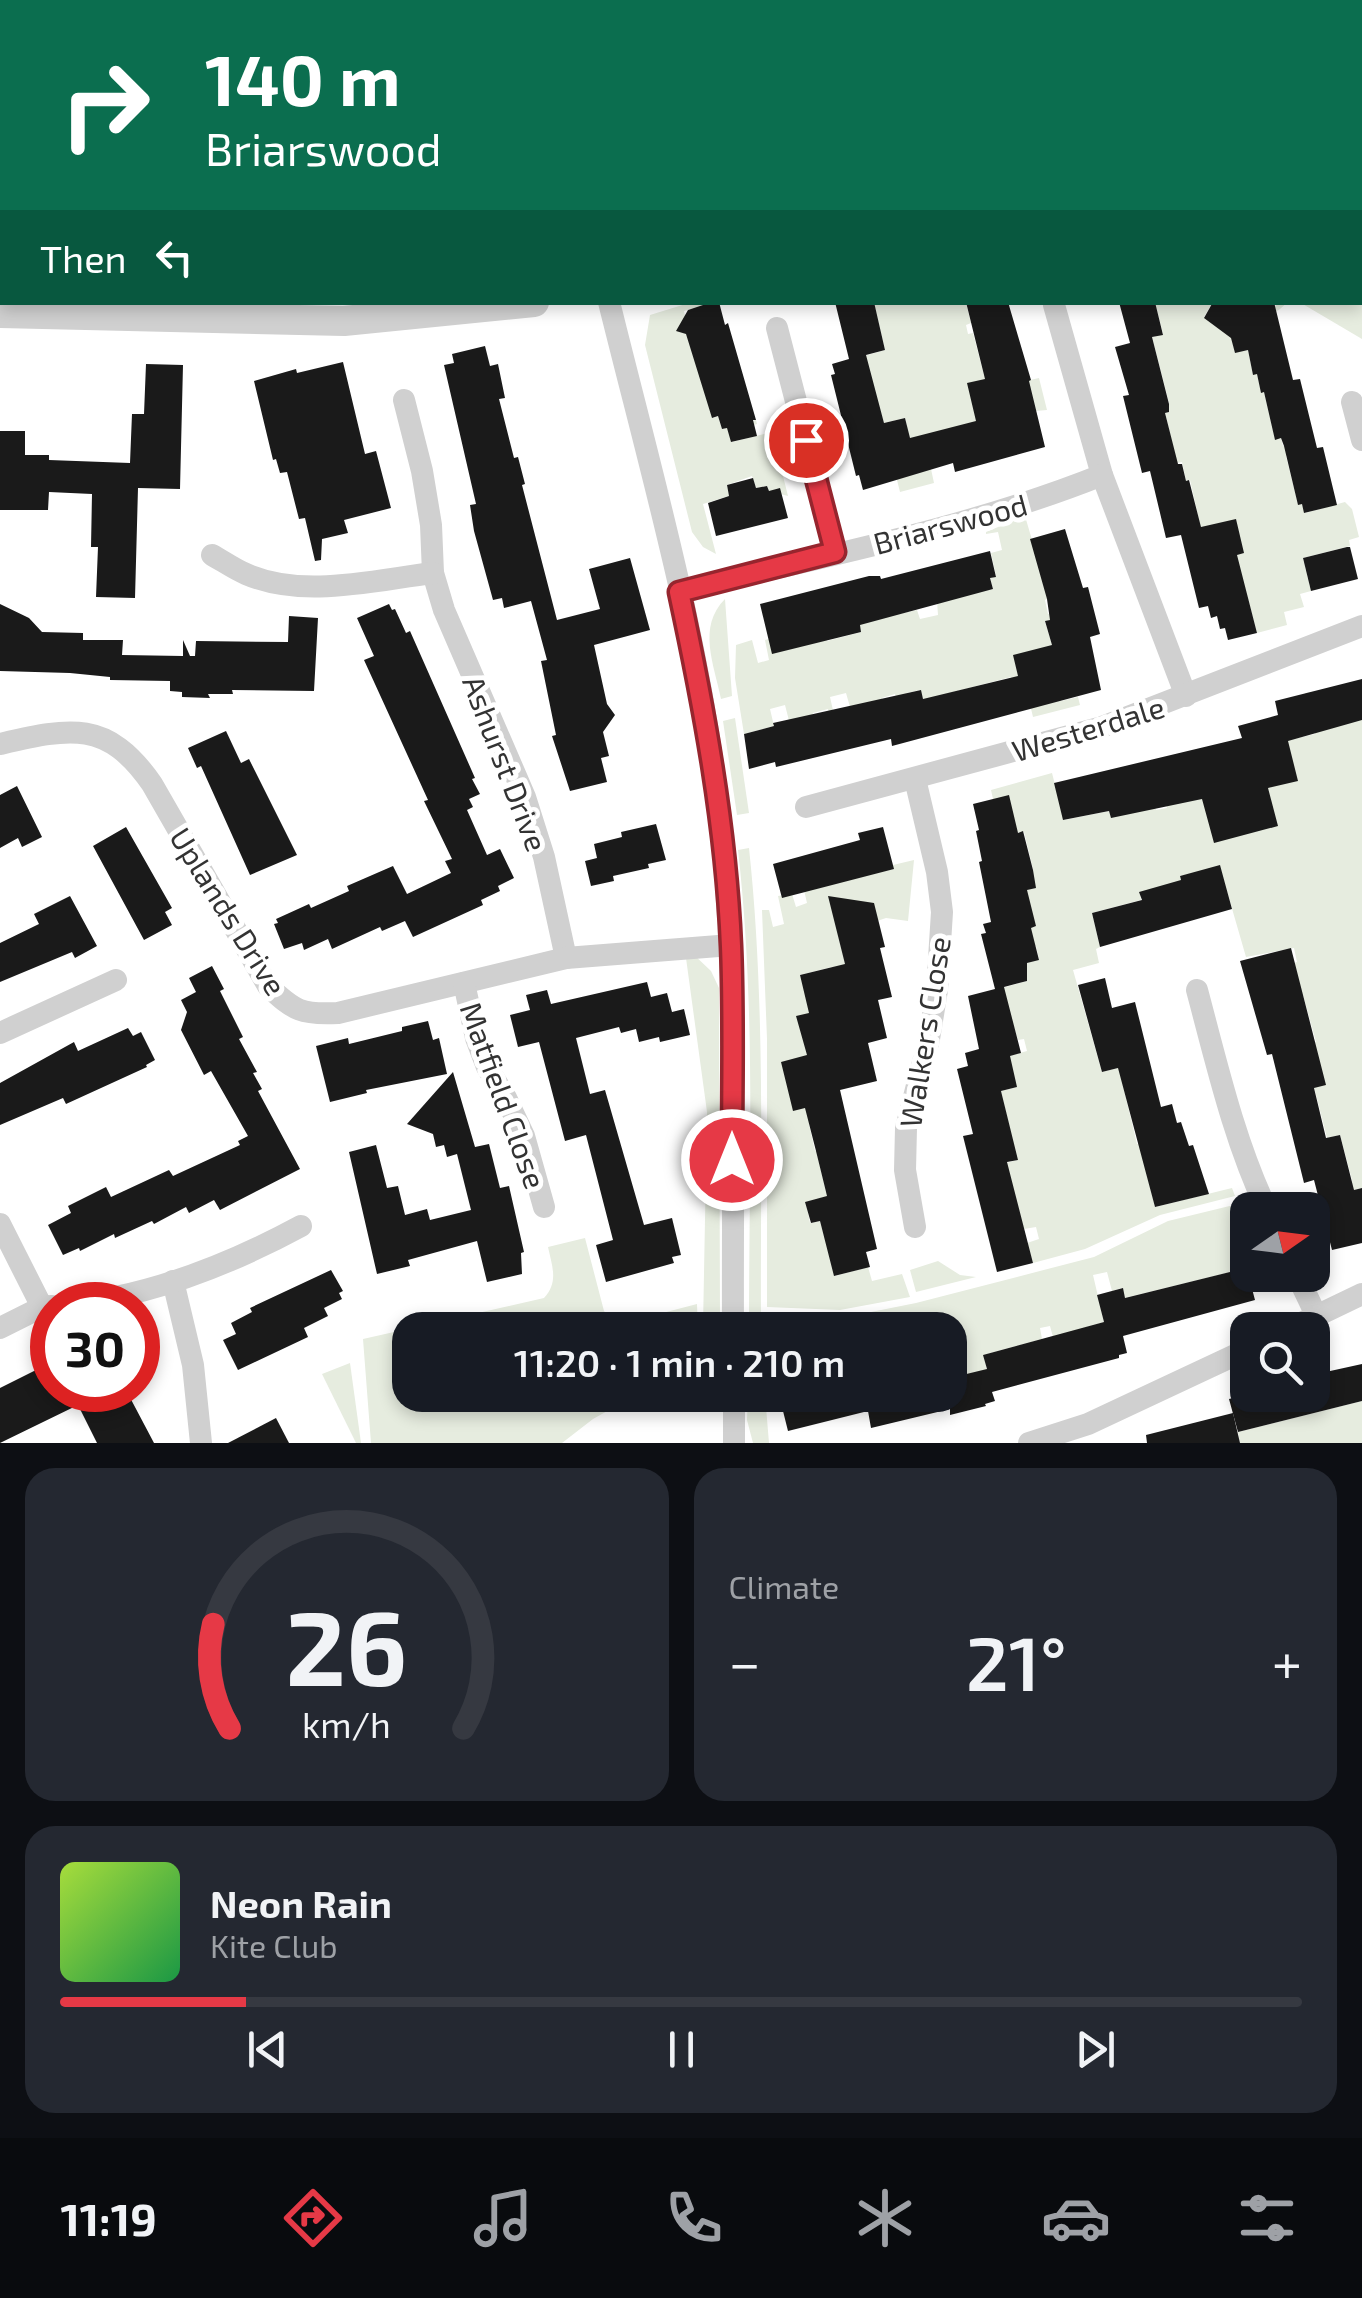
<!DOCTYPE html>
<html lang="en">
<head>
<meta charset="utf-8">
<style>
  :root { --surface:#171b24; --page:#242831; --text:#f1f3f6; --muted:#9ea1a6; --line:#363941; --accent:#e63946 }
  body { margin:0; font-family:"Exo 2",sans-serif; background:var(--page); color:var(--text); height:100vh; display:flex; flex-direction:column; font-size:38px; white-space:nowrap }
  * { box-sizing:border-box; margin:0 }
  p { font-size:32px; color:var(--muted) }
  .icon { flex:none; width:55px; height:55px; fill:none; stroke:currentColor; stroke-width:2; stroke-linecap:round; stroke-linejoin:round }
  .map { position:relative; height:1443px; overflow:hidden }
  .panel { display:flex; flex-direction:column; gap:25px; padding:25px; background:#0d0f14; flex:1 }
  .panel>* { flex:none }
  .hud { position:absolute; left:0px; top:0px; width:1362px; height:305px; box-shadow:0 5px 15px #0003; background:#0b6e4f; color:#fff; overflow:hidden }
  .needle { width:65px; rotate:76deg }
  .buttons { position:absolute; left:1230px; top:1192px; display:grid; gap:20px }
  .buttons a { display:grid; place-items:center; width:100px; height:100px; border-radius:20px; background:var(--surface); box-shadow:0 5px 15px #0003; font-size:50px }
  .speed { position:absolute; left:30px; top:1282px; display:flex; gap:20px; font-size:50px; font-weight:700; text-align:center }
  .speed>* { display:grid; place-content:center; width:130px; height:130px; border-radius:50%; background:var(--surface); box-shadow:0 5px 15px #0003; line-height:1 }
  .speed .limit { border:15px solid #d22; background:#fff; color:#111 }
  .pin { position:absolute; display:grid; place-items:center; width:85px; height:85px; color:#fff; margin:-42px; border:5px solid #fff; border-radius:50%; box-shadow:0 2px 10px #0007 }
  .me { position:absolute; width:110px; margin:-55px; rotate:0deg; stroke-linejoin:round; filter:drop-shadow(0 0 8px #0008) }
  .turn { display:flex; align-items:center; gap:35px; height:210px; padding:0 40px; font-size:45px }
  .turn .icon { width:130px; height:130px; stroke-width:2.5 }
  .turn b { display:block; font-size:70px; line-height:85px }
  .then { display:flex; align-items:center; height:95px; padding:0 40px; background:#0003; gap:20px; font-size:38px }
  .big { font-size:75px; font-weight:600; line-height:1.1 }
  .panel .tile { flex:1; display:flex; flex-direction:column; justify-content:center; gap:15px; min-width:0; padding:0 35px; border-radius:30px; background:var(--page) }
  .panel .dial { align-items:center; gap:0 }
  .dial svg { height:260px; overflow:visible; fill:none; stroke:var(--line); stroke-width:7; stroke-linecap:round; text-anchor:middle }
  .dial text { fill:var(--text); stroke:none }
  .song { display:flex; align-items:center; gap:30px }
  .cover { width:120px; height:120px; border-radius:15px; background:linear-gradient(135deg,hsl(80 70% 55%),hsl(140 70% 35%)) }
  .played { height:10px; border-radius:5px; background:linear-gradient(90deg,var(--accent) 15%,var(--line) 15%) }
  .keys { display:flex; justify-content:space-around; direction:ltr }
  .heat { display:flex; justify-content:space-between; align-items:center; font-size:55px; direction:ltr }
  .panel .tiles { flex:1; display:grid; gap:25px; grid-template-columns:1fr 1fr }
  .tile:last-child { grid-column:span 2 }
  .trip { position:absolute; left:392px; top:1312px; width:575px; height:100px; border-radius:30px; background:var(--surface); box-shadow:0 5px 15px #0003; font-weight:600; line-height:100px; text-align:center }
  .tabs { display:flex; height:160px; justify-content:space-around; align-items:center; background:#090b0e; color:var(--muted) }
  .tabs .icon { width:70px; height:70px }
  .tabs .selected { color:var(--accent) }
  .tabs b { font-size:45px; color:var(--text) }
  .map>svg:first-child { display:block }
  .green { fill:#e6ecdf }
  .building { fill:#1a1a1a }
  .lines { fill:none; stroke-linecap:round; stroke-linejoin:round }
  .service { stroke:#d0d0d0; stroke-width:11 }
  .minor { stroke:#d0d0d0; stroke-width:22 }
  .tertiary { stroke:#d0d0d0; stroke-width:30 }
  .primary { stroke:#ababab; stroke-width:38 }
  .route-casing { stroke:#96252e; stroke-width:25 }
  .route { stroke:#e63946; stroke-width:18 }
  .labels { text-anchor:middle; dominant-baseline:central; stroke-width:10; stroke-linejoin:round; paint-order:stroke }
  .street-label { font-size:30px; fill:#333; stroke:#fff }
</style>
</head>
<body>
<div class="map">
<svg width="1362" height="1443" viewBox="0 0 1362 1443">
  <rect width="100%" height="100%" fill="#fff"/>
  <!-- green -->
  <g class="green">
    <path d="M1360,270l2,1v68l-61,-36 59,-1z"/>
    <path d="M689,303h23l-28,8 2,9 -7,6 1,6 9,1v9l24,76 5,-2 4,13 34,-9 1,4 -28,8 3,10 40,-10 16,64 -19,-5 -2,-5 -11,2 -4,-12 -25,9 2,11 -26,8 13,50 -13,-7 -11,-15 -47,-187 5,-30z"/>
    <path d="M874,303h92l5,20 -5,2 2,9 5,-1 11,42 24,10 31,-7 8,32 -11,1 -105,58 3,14 -34,9 -15,-60 22,-6 -2,-8 -21,5 -20,-67 21,-6z"/>
    <path d="M1155,303h57l-8,14 11,9 57,-16 6,-7h8c-6,10 -41,24 -55,34l4,15 13,-2 5,24h4l4,18h3l11,47 6,-1 2,8 28,-6 2,9 -27,7 12,48h4l3,9 40,-11 7,7 7,28 -10,3 1,6 -47,12 8,33 -11,3 4,13 -20,5 3,13 -30,8 -13,-49 -43,-55 -11,-49 -4,1 -4,-19 -5,1 -12,-50 3,-1 1,-9 -17,-66 11,-3z"/>
    <path d="M1025,516l24,82 -4,2 3,14 41,-10 -44,18 7,22 10,-3 -1,60 17,-4 2,8 -47,12 -7,-29 -11,2 -4,-13 -88,23 -3,-10 -13,3 -8,14 -4,-13 -13,4 3,12 -35,-3 -4,-14 -16,4 11,49h-3l-10,-37 -15,4 -15,43 -13,-51 -15,4 4,17 -30,8 -9,-56 1,-33 16,-5 6,23 11,-3 -4,-20 57,-16 5,17 34,-9 -4,-16 42,-2 18,-4 3,9 18,-4 -1,-14 56,-12 -3,-11 6,-2 -5,-23 11,-3 -4,-18 -12,2v-2z"/>
    <path d="M725,599l7,97 -11,3c-7,-35 -24,-72 4,-100z"/>
    <path d="M1351,686l11,35v467l-16,4 6,-12 -12,-45 -13,3 -13,-51 -31,-36 33,-9 -13,-47 -33,9 15,-38 12,-4 -3,-14 -48,9 -26,-90 -40,9 3,12 -43,4 1,8 -49,13 8,34 -4,2 3,14 -26,7 29,102 20,-5 -1,10 16,67 11,-2 -3,25 10,40 77,-19 3,8 -75,19 -75,34 -52,14 -6,-20 12,-4 -3,-12 -12,2 -18,-66 11,-3 -16,-69 16,-4 -24,-27 34,-9 -3,-12 -6,1 -16,-52 25,-7v-18l12,-4 -3,-13 -12,3 -4,-18 16,-5 -13,-35 10,-22 -9,-37 -8,1 -23,-34 -2,-9 61,-17 12,47 45,-9 2,6 42,-17 3,10 11,-2 -3,-13 121,-54 30,-7 -10,-41z"/>
    <path d="M735,718l14,95 -12,2 -14,-94z"/>
    <path d="M749,848c17,158 11,319 12,478h-12c0,-159 7,-318 -11,-476z"/>
    <path d="M830,853l7,25 7,-1 1,4 48,-12v-4l21,-5 -6,61 -22,-3 -9,3 1,3 -40,11 8,31 20,-5 2,8 -33,8 -3,-10 -32,8 3,10 30,-7 4,13 12,-3 5,18 17,-4 1,5 -47,14 10,26 7,-1 1,3 14,-3 1,7 -30,8 7,30 5,-1 3,15 -20,5 2,9 -16,5 6,27 34,-8 1,3 -33,8 9,38 31,-8 1,4 -52,14 4,21 10,-2 4,15 34,-9 -33,11 10,38 33,-9 4,14 30,-7 8,23 -70,13 -73,-3v-268l-5,-129h7l4,17 11,-3 -6,-28 14,-2 4,13 11,-4 -3,-13 29,-7 -7,-29z"/>
    <path d="M693,954l18,17 8,17 1,337 -17,2 4,-215 -21,-154z"/>
    <path d="M1246,1202l3,8 -2,6 -12,5 12,47 -122,30 -3,-10 -10,3 -5,-19 -14,3 11,47 -51,15 -3,-11 -10,2 2,11 -58,16 3,15 -37,8v-48h-23l-2,-4 -15,4h-141l-1,-16 73,4 75,-15 178,-46 74,-36z"/>
    <path d="M585,1238l19,73 8,9 12,3 73,-19 1,26h-288v65h226l-43,24 -31,24h-191l-8,-104 181,-41c15,-16 8,-32 4,-51z"/>
    <path d="M938,1261l22,14 16,2 -60,15 -6,-22z"/>
    <path d="M350,1363l11,80h-5l-34,-69z"/>
    <path d="M748,1395h17l4,48h-16l-6,-23z"/>
    <path d="M1362,1401v42h-122l-2,-11z"/>
  </g>
  <!-- building -->
  <g class="building">
    <path d="M712,302h7l6,23 3,-2 28,97h-3l4,16 -26,6 -4,-14 -5,1 -4,-13 -6,2 -26,-84 -10,-3 12,-21z"/>
    <path d="M835,302h39l11,48 -19,5 18,68 21,-5 5,20 66,-17 -9,-38 18,-4 -19,-77h42l23,78 -2,1 16,66 -90,25 -2,-9 -90,27 -4,-15 -3,1 -25,-101 4,-1 -3,-10 17,-5z"/>
    <path d="M1119,302h36l8,33 -11,2 17,67v8l-4,1 13,51h4l4,17 3,-1 12,47 35,-8 8,34 -7,2 20,78 -29,7 -3,-12 -5,1 -3,-13 -6,2 -3,-12 -9,2 -18,-73 -15,3 -16,-67 -8,2 -19,-77 6,-1 -14,-48 15,-4z"/>
    <path d="M1213,302h61l19,78 7,-1 17,69 6,-1 14,58 -33,8 -2,-9 -4,1 -14,-59 -3,-8 -6,2 -11,-48 -3,1 -4,-19 -4,1 -5,-25 -13,3 -4,-15 -27,-20z"/>
    <path d="M485,346l5,20 8,-2 7,34 -6,1 15,59 4,-1 7,27 -3,1 35,135 43,-11 -11,-40 41,-11 20,72 -56,15 13,59 8,11 -12,17 6,24 -8,2 6,24 -37,9 -18,-55 4,-1 -15,-74 6,-1 -16,-59 -27,7 -2,-10 -9,2 -19,-69 -4,-26 6,-1 -32,-139 10,-2 -2,-9z"/>
    <path d="M343,362l22,92 11,-3 15,57 -47,12 4,13 -26,6 -1,21 -6,1 -10,-43 -6,1 -12,-47 -7,1 -4,-14 -3,1 -19,-79 42,-12 1,4z"/>
    <path d="M146,364l37,1 -3,124 -42,-1 -3,110 -39,-1 2,-50h-7l1,-53 -43,-2 -1,18h-48v-79h25v24h24v5l81,3 2,-49h12z"/>
    <path d="M753,478l3,10 11,-2 2,5 11,-3 8,30 -72,18 -8,-33 21,-7 -2,-11z"/>
    <path d="M1065,529l18,59 5,-1 12,47 -10,3 11,53 -209,56 -1,-7 -115,28 -1,-5 -26,7 -5,-35 30,-8 -1,-3 148,-33 2,9 95,-23 -5,-21 39,-10 -7,-24 5,-1 -3,-21 -17,-60z"/>
    <path d="M1347,547h3l8,32 -47,12 -8,-33z"/>
    <path d="M990,551l6,26 -6,1 3,11 -133,36 1,7 -89,22 -12,-50 109,-28h11l1,3z"/>
    <path d="M0,604l29,14 13,14 41,1v7h40l-1,15 61,1v-16l7,16h5l1,-15 92,1 1,-26 29,2 -4,73 -82,-1 1,4h-25l2,4 -28,-1v-5l-12,-1v-10l-60,-1v-3l-40,-4 -70,-2z"/>
    <path d="M389,604l3,6 3,-1 11,24 4,-2 65,147 -3,1 8,15 -11,5 4,8 -6,3 20,45 13,-6 14,29 -16,8 2,5 -19,9 2,5 -70,32 -8,-16 -23,10 -2,-4 -48,22 -4,-10 -24,11 -2,-7 -18,6 -10,-25 4,-1 -2,-4 33,-15 2,4 38,-17 -2,-5 46,-20 14,28 44,-21 -6,-12 7,-2 -28,-58 4,-1 -64,-140 10,-4 -17,-38z"/>
    <path d="M1362,679v41l-74,21 10,40 -30,7 10,38 -64,17 -12,-44 -91,19 -2,-7 -46,9 -9,-37 188,-45 -4,-12 40,-11 -3,-14z"/>
    <path d="M226,731l15,32 8,-4 48,96 -47,20 -49,-109 -4,2 -9,-20z"/>
    <path d="M17,786l25,51 -20,10 -4,-9 -18,10v-53z"/>
    <path d="M1009,795l9,38 5,-2 10,39 3,18 -9,2 9,36 -5,2 8,32 -12,3v18l-23,6 17,66 -11,3 7,31 -16,4 17,69 -11,2 26,101 -36,9 -34,-136 10,-2 -16,-65 11,-3 -3,-13 14,-4 -11,-53 27,-7 -14,-55 5,-1 -3,-9 8,-2 -12,-60 3,-1 -6,-30 3,-1 -6,-26z"/>
    <path d="M656,824l10,36 -18,4 1,4 -36,8 1,5 -23,5 -6,-25 12,-3 -3,-14 28,-7 -1,-5z"/>
    <path d="M126,827l46,81 -7,4 7,13 -28,15 -51,-94z"/>
    <path d="M883,827l11,42 -112,29 -9,-34 87,-24 -2,-7z"/>
    <path d="M1220,865l12,44 -132,38 -8,-34 50,-13 -3,-8 42,-12 -1,-4z"/>
    <path d="M70,896l27,50 -22,12 -3,-6 -72,30v-39l39,-19 -5,-10z"/>
    <path d="M828,896l46,7 11,44 -5,1 12,49 -14,3 9,38 -19,5 9,38 -37,9 37,159 -11,3 4,15 -36,9 -14,-55 -9,2 -6,-21 22,-6 -11,-45 -11,-43 -12,3 -12,-49 26,-7 -11,-39 13,-3 -9,-38 45,-11z"/>
    <path d="M1291,948l35,137 -12,3 12,50 14,-3 14,55 8,-2v55l-30,7 -18,-70 -10,3 -32,-129 -5,1 -27,-94z"/>
    <path d="M212,966l12,23 -4,2 23,46 -4,2 18,33 -4,1 9,16 -4,2 42,78 -80,41 -6,-10 -25,13 -3,-6 -32,17 -2,-3 -37,17 -1,-4 -34,17 -1,-3 -16,7 -15,-30 23,-12 -3,-7 38,-19 5,10 58,-27 4,6 67,-31 -2,-4 10,-5 -37,-65 -7,4 -23,-45 6,-18 -6,-12 15,-8 -7,-14z"/>
    <path d="M1105,978l7,30 23,-6 26,105 11,-3 5,19 4,-1 8,24 4,-1 16,49 -54,13 -37,-139 -16,4 -24,-87z"/>
    <path d="M647,982l4,15 16,-4 5,19 12,-3 6,26 -30,7 -1,-5 -20,5 -3,-13 -15,4 -2,-6 -43,11 14,56 15,-4 39,135 28,-7 9,37 -9,2 2,6 -68,19 -10,-37 17,-5 -27,-105 -21,6 -26,-99 -21,5 -8,-32 20,-5 -4,-15 21,-5 4,14z"/>
    <path d="M428,1021l5,19 6,-2 8,36 -81,16 1,3 -37,9 -14,-56 32,-8 1,6 53,-13v-4z"/>
    <path d="M128,1028l5,8 8,-4 14,28 -9,5 1,2 -81,37 -3,-6 -63,27v-42l74,-41 4,9z"/>
    <path d="M453,1072l22,75 14,-3 11,44 9,-2 15,66 -3,1 1,21 -35,8 -10,-41 -69,19 2,6 -33,8 -28,-122 27,-7 11,43 11,-2 7,29 22,-6 3,11 41,-10 -14,-56 -10,3 -3,-12 -8,2 -3,-13 -26,-10z"/>
    <path d="M331,1270l12,21 -4,2 3,6 -18,9 4,8 -24,12 4,9 -70,33 -15,-30 13,-6 -5,-11 21,-11 -2,-4z"/>
    <path d="M1238,1270h9l8,30 -132,36 4,17 -8,2v3l-127,34 3,9 -10,3 1,2 -36,9v-6l-79,19 -3,-17 -80,20 -9,-36h171v-17l37,-9 -4,-14 121,-33 -7,-27 26,-7 2,10z"/>
    <path d="M52,1362v28h74l28,53h-57l-19,-38 -78,38v-55z"/>
    <path d="M1362,1364v37l-124,31 -9,-33 15,-4h68v-20z"/>
    <path d="M1233,1413l7,30h-93l-1,-8z"/>
    <path d="M276,1418l13,25h-61z"/>
  </g>
  <g class="lines">
    <!-- service -->
    <g class="service">
      <path d="M1011,0l2,2"/>
      <path d="M1242,0v2"/>
      <path d="M40,2v-2"/>
      <path d="M898,2v-2"/>
      <path d="M0,57l2,-1"/>
      <path d="M0,122h2"/>
      <path d="M0,190h2"/>
    </g>
    <!-- minor -->
    <g class="minor">
      <path d="M609,302c43,174 94,349 112,527 17,166 11,334 12,501"/>
      <path d="M1054,305l48,170 84,221"/>
      <path d="M777,328l58,224"/>
      <path d="M404,400l18,71 9,54 2,48 11,37 81,187 19,60 22,101"/>
      <path d="M1352,402l10,38"/>
      <path d="M212,555c11,6 22,14 34,19 57,25 128,6 187,-1"/>
      <path d="M679,591c141,-34 288,-62 423,-116"/>
      <path d="M0,744c70,-16 107,-25 152,40l116,202c26,25 34,29 70,27l228,-55 165,-13"/>
      <path d="M915,779l22,93 5,40 -5,78 -8,49 -23,89 -1,42 10,57"/>
      <path d="M806,807l296,-80 260,-101"/>
      <path d="M464,983l12,55 11,29 19,31 18,38 20,71"/>
      <path d="M1197,990c20,75 37,150 70,220"/>
      <path d="M0,1033l116,-53"/>
      <path d="M0,1224l42,83 10,-1"/>
      <path d="M1297,1275l19,40"/>
      <path d="M173,1281l20,84 8,78"/>
      <path d="M61,1305c85,-7 166,-39 240,-79"/>
      <path d="M0,1328l42,-21"/>
      <path d="M1287,1330l75,-36"/>
      <path d="M734,1395v48"/>
      <path d="M1029,1443l59,-19 160,-75"/>
    </g>
    <!-- tertiary -->
    <path class="tertiary" d="M0,313l344,8 190,-19"/>
    <!-- primary -->
    <g class="primary">
      <path d="M687,0l3,2"/>
      <path d="M742,0l14,2"/>
      <path d="M865,0l6,2"/>
      <path d="M810,2l6,-2"/>
      <path d="M1360,230h2"/>
    </g>
  </g>
  <g class="lines">
    <!-- route casing -->
    <g class="route-casing">
      <path id="route" d="M732,1160c0,-72 2,-143 -1,-214 -5,-120 -27,-238 -52,-354l156,-40 -29,-112"/>
    </g>
    <!-- route -->
    <use href="#route" class="route"/>
  </g>
  <g class="labels">
    <!-- street labels -->
    <g class="street-label">
      <text transform="translate(950 523) rotate(-15)">Briarswood</text>
      <text transform="translate(1088 728) rotate(-17)">Westerdale</text>
      <text transform="translate(506 763) rotate(69)">Ashurst Drive</text>
      <text transform="translate(229 911) rotate(58)">Uplands Drive</text>
      <text transform="translate(924 1032) rotate(-81)">Walkers Close</text>
      <text transform="translate(504 1095) rotate(70)">Matfield Close</text>
    </g>
  </g>
</svg>
<div class="buttons">
<a><svg class="needle" viewBox="-14 -14 28 28"><path d="M0-13l5 13h-10z" fill="#e53935"/><path d="M0 13l5-13h-10z" fill="#9ea1a6"/></svg></a>
<a><svg class="icon" aria-label="search" viewBox="0 0 24 24"><circle cx="10" cy="10" r="6"/><path d="M15 15l6 6"/></svg></a>
</div>
<div class="speed"><div class="limit">30</div></div>
<div class="pin" style="left:806px;top:440px;background:#d93025"><svg class="icon" aria-label="arrive" viewBox="0 0 24 24"><path d="M6 21V4h12l-3 4 3 4H6"/></svg></div>
<svg class="me" style="left:732px;top:1160px" viewBox="-20 -20 40 40"><circle r="17" fill="#e63946" stroke="#fff" stroke-width="3"/><path d="M0-11L8 9 0 5-8 9z" fill="#fff"/></svg>
<div class="trip">11:20 · 1 min · 210 m</div>
<div class="hud">
<div class="turn"><svg class="icon" aria-label="right" viewBox="0 0 24 24"><path d="M7 20v-9h11M14 6l5 5-5 5"/></svg><div><b>140 m</b>Briarswood</div></div>
<div class="then">Then<svg class="icon" aria-label="left" viewBox="0 0 24 24"><path d="M17 20v-9H6M10 6l-5 5 5 5"/></svg></div>
</div>
</div>
<section class="panel">
<div class="tiles">
<div class="tile dial"><svg viewBox="0 0 100 80">
<path d="M14 69A42 42 0 1 1 86 69"/>
<path d="M14 69A42 42 0 0 1 9 37" stroke="#e63946"/>
<text x="50" y="56" font-size="32" font-weight="700">26</text>
<text x="50" y="72" font-size="11">km/h</text>
</svg></div>
<div class="tile"><p>Climate</p>
<div class="heat"><a>−</a><b class="big">21°</b><a>+</a></div>
</div>
<div class="tile">
<div class="song"><i class="cover"></i><div><b>Neon Rain</b><p>Kite Club</p></div></div>
<div class="played"></div>
<div class="keys"><svg class="icon" aria-label="previous" viewBox="0 0 24 24"><path d="M18 5L8 12l10 7zM5 5v14"/></svg><svg class="icon" aria-label="pause" viewBox="0 0 24 24"><path d="M8 5v14M16 5v14"/></svg><svg class="icon" aria-label="next" viewBox="0 0 24 24"><path d="M6 5l10 7-10 7zM19 5v14"/></svg></div>
</div>
</div>
</section>
<nav class="tabs">
<b>11:19</b>
<svg class="icon selected" aria-label="directions" viewBox="0 0 24 24"><path d="M12 3l9 9-9 9-9-9zM9 14v-3h6M13 9l2 2-2 2"/></svg>
<svg class="icon" aria-label="music" viewBox="0 0 24 24"><path d="M9 18V5l10-2v13"/><circle cx="6" cy="18" r="3"/><circle cx="16" cy="16" r="3"/></svg>
<svg class="icon" aria-label="phone" viewBox="0 0 24 24"><path d="M5 4h4l2 5-3 2q2 4 5 5l2-3 5 2v4C11 20 4 13 5 4z"/></svg>
<svg class="icon" aria-label="climate" viewBox="0 0 24 24"><path d="M12 3v18M4 7l16 10M4 17L20 7"/></svg>
<svg class="icon" aria-label="car" viewBox="0 0 24 24"><path d="M5 17H2v-5l4-1 3-4h7l3 4 3 1v5h-3M9 17h6M6 11h13"/><circle cx="7" cy="17" r="2"/><circle cx="17" cy="17" r="2"/></svg>
<svg class="icon" aria-label="filters" viewBox="0 0 24 24"><path d="M4 7h16M4 17h16"/><circle cx="9" cy="7" r="2"/><circle cx="15" cy="17" r="2"/></svg>
</nav>
</body>
</html>
